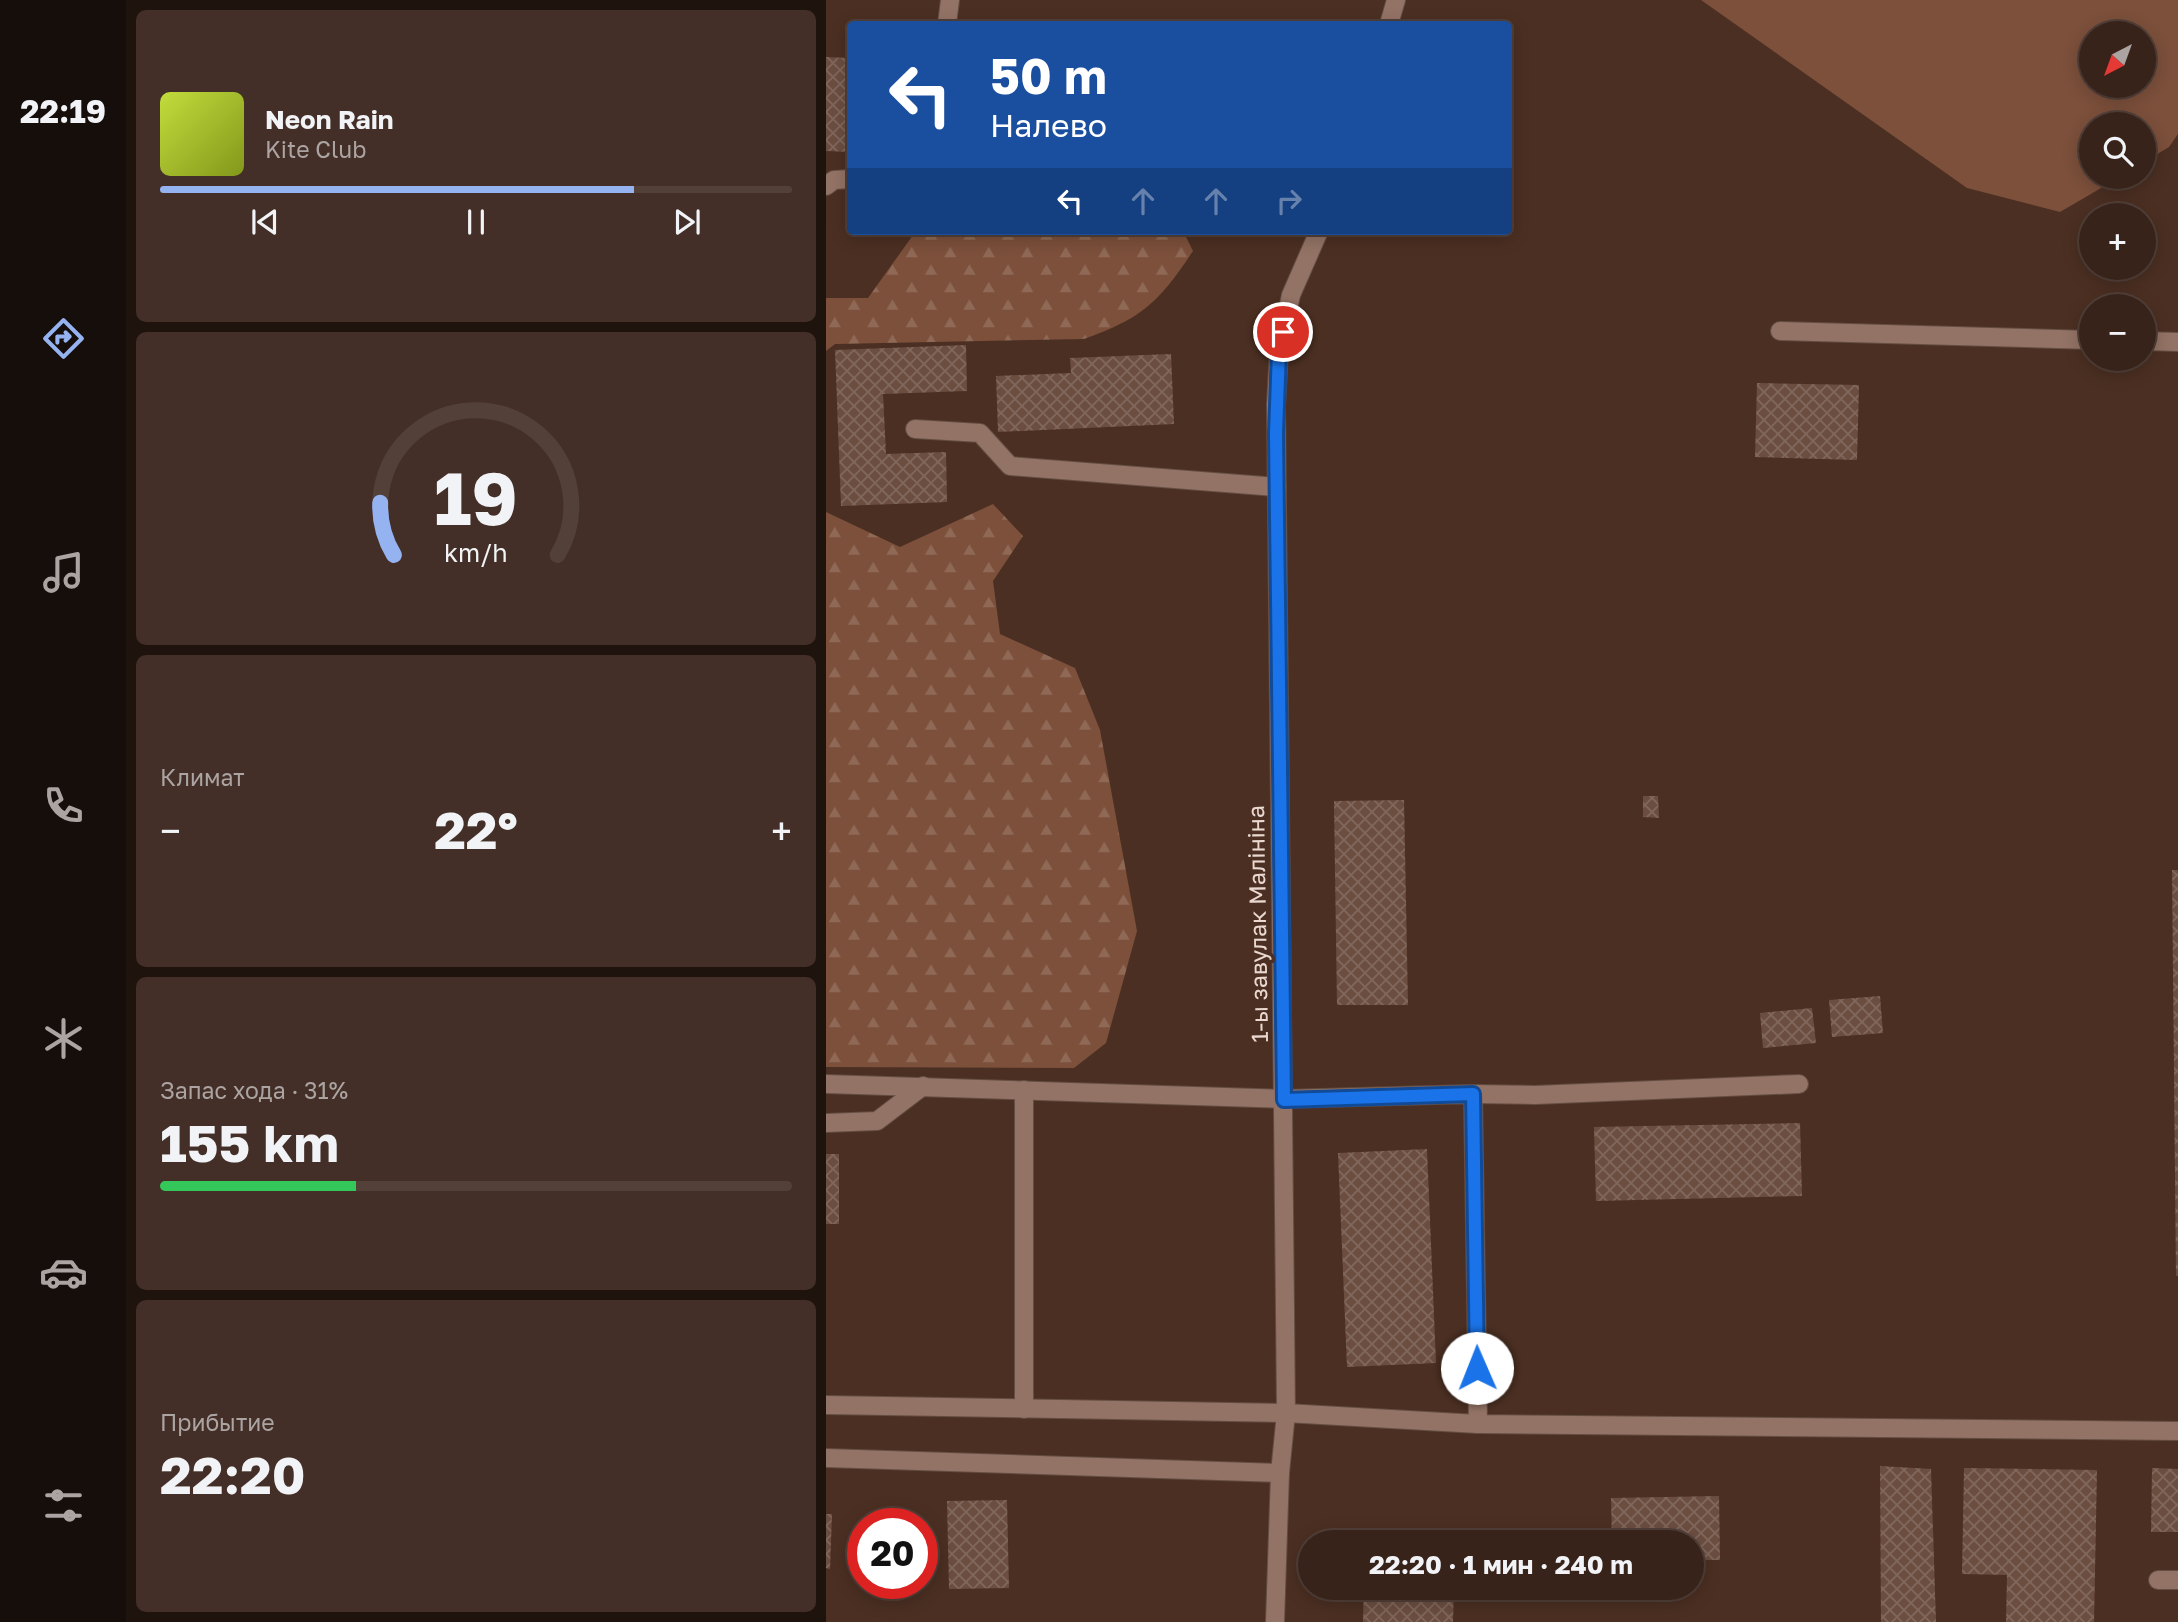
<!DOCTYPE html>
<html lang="ru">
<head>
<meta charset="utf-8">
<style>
  :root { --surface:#38231a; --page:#432f27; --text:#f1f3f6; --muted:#aba4a2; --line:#524039; --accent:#95b2f1 }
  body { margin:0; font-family:"Golos Text",sans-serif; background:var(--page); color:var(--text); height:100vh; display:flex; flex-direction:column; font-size:26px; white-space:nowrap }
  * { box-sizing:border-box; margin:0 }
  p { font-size:23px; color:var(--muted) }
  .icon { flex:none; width:38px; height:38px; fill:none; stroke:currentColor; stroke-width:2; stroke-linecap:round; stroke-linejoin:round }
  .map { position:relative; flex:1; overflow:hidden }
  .sheet { display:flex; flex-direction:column; gap:10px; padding:10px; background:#1f130e; width:700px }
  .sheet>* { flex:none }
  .top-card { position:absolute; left:21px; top:21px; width:665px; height:214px; border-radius:7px; box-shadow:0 4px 18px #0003,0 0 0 2px var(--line); background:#1a4fa0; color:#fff; overflow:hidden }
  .needle { width:46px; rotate:221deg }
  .buttons { position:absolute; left:1253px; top:21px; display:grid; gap:14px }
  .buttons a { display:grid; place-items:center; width:77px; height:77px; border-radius:50%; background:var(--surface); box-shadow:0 4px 18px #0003,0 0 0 2px var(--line); font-size:35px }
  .speed { position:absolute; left:21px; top:1508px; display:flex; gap:14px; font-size:35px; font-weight:700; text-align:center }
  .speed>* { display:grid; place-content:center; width:91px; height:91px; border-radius:50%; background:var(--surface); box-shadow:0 4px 18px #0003,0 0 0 2px var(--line); line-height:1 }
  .speed .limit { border:10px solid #d22; background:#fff; color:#111 }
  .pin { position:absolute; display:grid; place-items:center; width:60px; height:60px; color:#fff; margin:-30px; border:4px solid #fff; border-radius:50%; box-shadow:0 2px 7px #0007 }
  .me { position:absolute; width:77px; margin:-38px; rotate:359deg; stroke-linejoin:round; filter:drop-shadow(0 0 5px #0008) }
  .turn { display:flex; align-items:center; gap:24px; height:147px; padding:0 28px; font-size:32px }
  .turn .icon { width:91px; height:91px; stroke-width:2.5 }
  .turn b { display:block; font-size:49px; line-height:60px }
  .lanes { display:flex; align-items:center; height:66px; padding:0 28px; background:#0003; justify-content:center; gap:35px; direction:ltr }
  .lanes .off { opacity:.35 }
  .big { font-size:52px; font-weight:700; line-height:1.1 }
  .sheet .widget { flex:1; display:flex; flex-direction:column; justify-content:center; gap:10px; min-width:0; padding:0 24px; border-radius:10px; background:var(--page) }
  .sheet .dial { align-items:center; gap:0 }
  .dial svg { height:182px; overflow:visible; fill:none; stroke:var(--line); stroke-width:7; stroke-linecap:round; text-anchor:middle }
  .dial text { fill:var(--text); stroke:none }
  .song { display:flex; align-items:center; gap:21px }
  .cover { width:84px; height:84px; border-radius:10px; background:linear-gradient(135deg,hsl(70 70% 55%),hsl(70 70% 35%)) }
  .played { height:7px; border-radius:4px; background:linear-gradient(90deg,var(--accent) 75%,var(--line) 75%) }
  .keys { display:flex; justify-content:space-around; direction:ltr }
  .heat { display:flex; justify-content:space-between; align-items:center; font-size:38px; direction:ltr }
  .charge { height:10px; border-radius:5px; background:linear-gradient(90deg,#34c759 31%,var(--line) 0) }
  .trip { position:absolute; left:472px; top:1530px; width:406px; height:70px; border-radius:35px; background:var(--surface); box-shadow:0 4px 18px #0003,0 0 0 2px var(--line); font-weight:700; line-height:70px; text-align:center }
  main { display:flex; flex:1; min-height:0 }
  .tabs { display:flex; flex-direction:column; width:126px; justify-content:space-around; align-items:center; background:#160e0a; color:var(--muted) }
  .tabs .icon { width:49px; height:49px }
  .tabs .current { color:var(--accent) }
  .tabs b { font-size:32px; color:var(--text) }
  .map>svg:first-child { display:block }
  .forest { fill:url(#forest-firs) }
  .garden { fill:#7c503b; fill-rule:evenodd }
  .building { fill:url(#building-cross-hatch) }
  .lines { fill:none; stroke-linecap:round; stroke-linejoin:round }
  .minor-casing { stroke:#644d42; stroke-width:20 }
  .minor { stroke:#937365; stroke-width:18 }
  .route-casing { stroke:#114b97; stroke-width:18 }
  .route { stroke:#1a73e8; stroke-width:12 }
  .labels { text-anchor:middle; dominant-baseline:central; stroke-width:7; stroke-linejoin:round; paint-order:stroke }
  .street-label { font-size:23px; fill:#ebd9d1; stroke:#4b2f22 }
</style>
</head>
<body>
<main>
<nav class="tabs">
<b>22:19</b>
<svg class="icon current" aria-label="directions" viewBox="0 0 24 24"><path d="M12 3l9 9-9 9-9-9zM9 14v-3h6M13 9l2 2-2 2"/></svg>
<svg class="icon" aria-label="music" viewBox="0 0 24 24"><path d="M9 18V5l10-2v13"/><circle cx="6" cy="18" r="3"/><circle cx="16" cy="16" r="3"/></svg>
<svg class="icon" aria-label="phone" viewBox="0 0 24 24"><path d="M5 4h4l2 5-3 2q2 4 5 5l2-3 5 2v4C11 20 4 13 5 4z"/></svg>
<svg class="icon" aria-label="climate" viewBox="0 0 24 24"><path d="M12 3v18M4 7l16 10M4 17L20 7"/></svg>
<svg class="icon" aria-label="car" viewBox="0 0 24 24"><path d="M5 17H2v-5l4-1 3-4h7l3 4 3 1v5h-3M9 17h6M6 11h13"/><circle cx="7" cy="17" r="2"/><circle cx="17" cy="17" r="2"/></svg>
<svg class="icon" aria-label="filters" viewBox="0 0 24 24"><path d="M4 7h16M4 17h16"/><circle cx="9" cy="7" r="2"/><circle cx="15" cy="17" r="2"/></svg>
</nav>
<section class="sheet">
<div class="widget">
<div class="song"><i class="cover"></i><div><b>Neon Rain</b><p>Kite Club</p></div></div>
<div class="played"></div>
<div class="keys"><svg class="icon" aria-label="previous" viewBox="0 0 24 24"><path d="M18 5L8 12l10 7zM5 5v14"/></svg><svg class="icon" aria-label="pause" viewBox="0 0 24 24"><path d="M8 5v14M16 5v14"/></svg><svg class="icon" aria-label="next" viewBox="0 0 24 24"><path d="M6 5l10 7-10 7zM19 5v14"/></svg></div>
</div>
<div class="widget dial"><svg viewBox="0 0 100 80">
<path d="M14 69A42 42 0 1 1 86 69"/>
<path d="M14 69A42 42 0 0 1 8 46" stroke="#95b2f1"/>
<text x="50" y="56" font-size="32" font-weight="700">19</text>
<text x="50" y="72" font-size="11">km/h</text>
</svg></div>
<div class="widget"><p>Климат</p>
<div class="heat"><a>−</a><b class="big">22°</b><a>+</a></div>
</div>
<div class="widget"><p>Запас хода · 31%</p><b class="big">155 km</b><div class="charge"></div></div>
<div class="widget"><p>Прибытие</p><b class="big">22:20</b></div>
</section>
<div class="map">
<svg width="1352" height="1622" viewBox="0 0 1352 1622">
  <defs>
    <pattern id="forest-firs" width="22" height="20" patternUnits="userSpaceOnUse" patternTransform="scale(1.75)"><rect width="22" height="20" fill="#7c503b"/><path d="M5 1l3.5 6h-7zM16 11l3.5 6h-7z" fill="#8f6956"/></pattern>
    <pattern id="building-cross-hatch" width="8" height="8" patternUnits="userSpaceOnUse" patternTransform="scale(1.75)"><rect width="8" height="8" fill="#6c4e41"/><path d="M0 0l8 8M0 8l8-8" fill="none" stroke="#81675b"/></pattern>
  </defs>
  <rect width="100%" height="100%" fill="#4b2f22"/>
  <!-- forest -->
  <g class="forest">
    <path d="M90,231h267l10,20c-34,51 -50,67 -109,88l-249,5 -9,7v-53h42z"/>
    <path d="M167,504l30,32 -30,45 7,53 75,34 25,62 37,201 -31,112 -32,25 -248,-1v-555l74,35z"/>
  </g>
  <!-- garden -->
  <path class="garden" d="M875,0h477v134l-9,13 -25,15v-38h-53v53h29l-60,35 -93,-24zM1265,33h53v53h-53z"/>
  <!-- building -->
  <g class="building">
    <path d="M0,57l24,1v94l-24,-1z"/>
    <path d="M140,345l1,46 -84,3 3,60 60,-2 1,50 -106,4 -6,-156z"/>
    <path d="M345,354l3,70 -176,8 -2,-56 75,-3 -1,-15z"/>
    <path d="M931,383l102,2 -2,75 -102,-3z"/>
    <path d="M817,796h15l1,22 -16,-1z"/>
    <path d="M578,800l4,205h-71l-3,-204z"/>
    <path d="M1346,870h6v406h-2z"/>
    <path d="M1054,996l3,37 -51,4 -3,-37z"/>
    <path d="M986,1008l4,35 -53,5 -3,-35z"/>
    <path d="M974,1123l2,73 -206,5 -2,-74z"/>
    <path d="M601,1149l9,214 -89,4 -9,-214z"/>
    <rect x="0" y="1154" width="13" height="70"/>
    <path d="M1054,1466l51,3 5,153h-55z"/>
    <path d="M1138,1468l133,2 -3,152h-88l1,-47 -45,-1z"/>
    <path d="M1326,1468l26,1v63h-27z"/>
    <path d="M893,1496l1,64h-28v-18h-80l-1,-44z"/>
    <path d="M181,1500l2,88 -60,1 -2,-88z"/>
    <path d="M0,1514h6l-2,55 -4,-1z"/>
    <path d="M538,1587h90l-1,35h-90z"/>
  </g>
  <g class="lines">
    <!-- minor casing -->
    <g class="minor-casing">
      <g id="minor">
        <path d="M121,24l3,-24"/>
        <path d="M563,24l7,-24"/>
        <path d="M0,186l8,-6 16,-1"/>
        <path d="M954,331l311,9"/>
        <path d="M1318,341l34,1"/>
        <path d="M89,429l65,4 30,33 267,21"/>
        <path d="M0,1084l458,15 189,-5 5,330"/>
        <path d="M198,1090v319"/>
        <path d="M647,1094l62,1 264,-11"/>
        <path d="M0,1123l51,-2 46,-35"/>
        <path d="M0,1405l460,8 192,11 700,7"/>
        <path d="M0,1458l454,15"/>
        <path d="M1332,1580h20"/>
        <path d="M449,1622l5,-149 6,-60 -10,-1008 3,-54 12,-56 28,-64"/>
      </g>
    </g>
    <!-- minor -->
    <use href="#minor" class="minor"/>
  </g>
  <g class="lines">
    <!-- route casing -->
    <g class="route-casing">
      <path id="route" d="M457,332l-4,19 -3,82 8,667 189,-6 4,274"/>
    </g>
    <!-- route -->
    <use href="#route" class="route"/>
  </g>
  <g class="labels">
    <!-- street labels -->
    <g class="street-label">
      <text transform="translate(431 924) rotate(-91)">1-ы завулак Малініна</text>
    </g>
  </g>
</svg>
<div class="buttons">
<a><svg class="needle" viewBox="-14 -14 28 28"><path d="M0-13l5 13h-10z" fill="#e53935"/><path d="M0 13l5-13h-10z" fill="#aba4a2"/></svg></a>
<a><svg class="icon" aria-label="search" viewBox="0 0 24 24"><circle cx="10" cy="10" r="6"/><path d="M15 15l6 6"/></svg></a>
<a>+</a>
<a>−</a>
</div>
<div class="speed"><div class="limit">20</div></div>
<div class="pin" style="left:457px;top:332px;background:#d93025"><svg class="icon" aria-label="arrive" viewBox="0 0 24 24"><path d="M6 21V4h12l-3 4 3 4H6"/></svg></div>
<svg class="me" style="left:651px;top:1368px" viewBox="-20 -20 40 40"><circle r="19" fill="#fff"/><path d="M0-13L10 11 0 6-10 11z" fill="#1a73e8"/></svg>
<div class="trip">22:20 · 1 мин · 240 m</div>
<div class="top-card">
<div class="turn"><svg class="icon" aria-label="left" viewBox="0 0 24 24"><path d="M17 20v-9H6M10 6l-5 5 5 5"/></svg><div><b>50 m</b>Налево</div></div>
<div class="lanes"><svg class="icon" aria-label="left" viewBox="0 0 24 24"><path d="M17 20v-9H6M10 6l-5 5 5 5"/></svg><svg class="icon off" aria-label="ahead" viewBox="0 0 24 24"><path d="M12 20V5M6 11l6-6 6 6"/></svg><svg class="icon off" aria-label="ahead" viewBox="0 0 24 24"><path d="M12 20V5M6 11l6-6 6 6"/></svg><svg class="icon off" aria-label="right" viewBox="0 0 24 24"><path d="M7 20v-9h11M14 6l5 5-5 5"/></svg></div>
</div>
</div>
</main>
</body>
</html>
